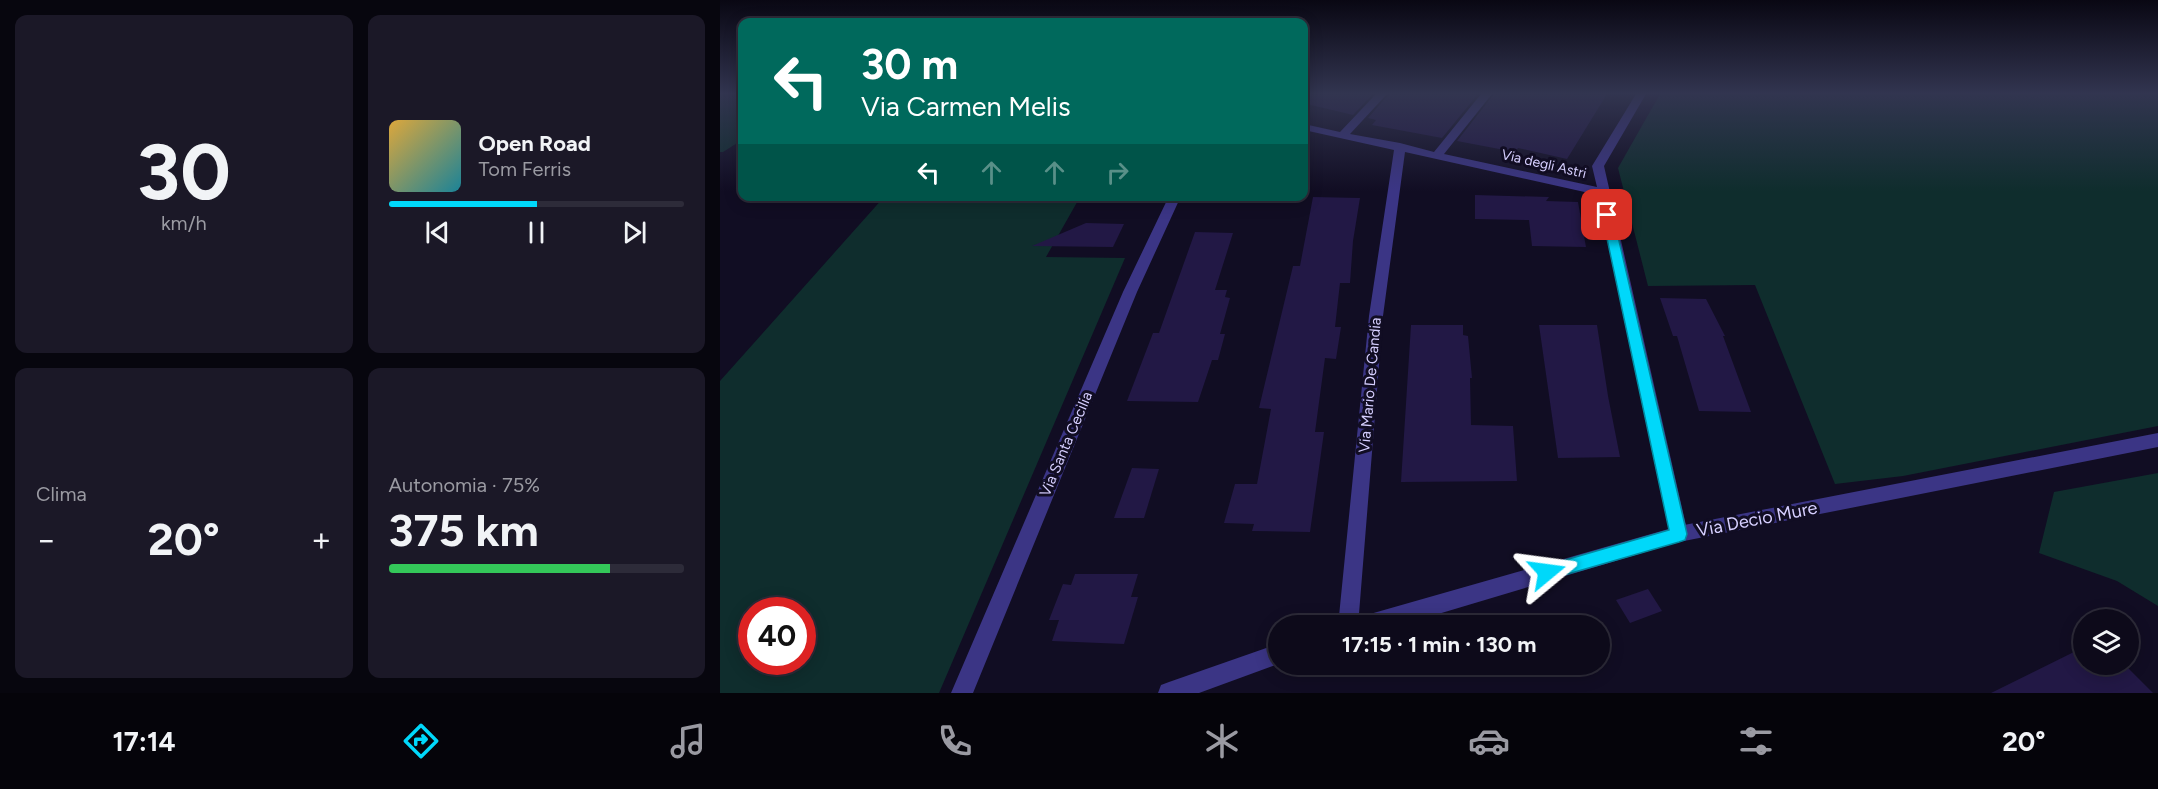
<!DOCTYPE html>
<html lang="it">
<head>
<meta charset="utf-8">
<style>
  :root { --surface:#0d0a1a; --page:#1b1827; --text:#f1f3f6; --muted:#9a9aa2; --line:#2d2b39; --accent:#00d8fa }
  body { margin:0; font-family:Figtree,sans-serif; background:var(--page); color:var(--text); height:100vh; display:flex; flex-direction:column; font-size:22px; white-space:nowrap }
  * { box-sizing:border-box; margin:0 }
  p { font-size:20px; color:var(--muted) }
  .icon { flex:none; width:33px; height:33px; fill:none; stroke:currentColor; stroke-width:2; stroke-linecap:round; stroke-linejoin:round }
  .map { position:relative; flex:1; overflow:hidden }
  .side { display:flex; flex-direction:column; gap:15px; padding:15px; background:#07060e; width:720px }
  .side>* { flex:none }
  .hud { position:absolute; left:18px; top:18px; width:570px; height:183px; border-radius:12px; box-shadow:0 3px 15px #0003,0 0 0 2px var(--line); background:#00695c; color:#fff; overflow:hidden }
  .tools { position:absolute; left:1353px; top:609px; display:grid; gap:12px }
  .tools a { display:grid; place-items:center; width:66px; height:66px; border-radius:50%; background:var(--surface); box-shadow:0 3px 15px #0003,0 0 0 2px var(--line); font-size:30px }
  .speed { position:absolute; left:18px; top:597px; display:flex; gap:12px; font-size:30px; font-weight:700; text-align:center }
  .speed>* { display:grid; place-content:center; width:78px; height:78px; border-radius:50%; background:var(--surface); box-shadow:0 3px 15px #0003,0 0 0 2px var(--line); line-height:1 }
  .speed .limit { border:9px solid #d22; background:#fff; color:#111 }
  .pin { position:absolute; display:grid; place-items:center; width:51px; height:51px; color:#fff; margin:-26px; border-radius:12px; box-shadow:0 3px 9px #0006 }
  .me { position:absolute; width:66px; margin:-33px; rotate:74deg; stroke-linejoin:round; filter:drop-shadow(0 0 4px #0008) }
  .turn { display:flex; align-items:center; gap:21px; height:126px; padding:0 24px; font-size:27px }
  .turn .icon { width:78px; height:78px; stroke-width:2.5 }
  .turn b { display:block; font-size:42px; line-height:51px }
  .lanes { display:flex; align-items:center; height:57px; padding:0 24px; background:#0003; justify-content:center; gap:30px; direction:ltr }
  .lanes .off { opacity:.35 }
  .big { font-size:45px; font-weight:700; line-height:1.1 }
  .side .tile { flex:1; display:flex; flex-direction:column; justify-content:center; gap:9px; min-width:0; padding:0 21px; border-radius:12px; background:var(--page) }
  .side .dial { align-items:center; gap:0 }
  .dial b { font-size:78px; line-height:1 }
  .song { display:flex; align-items:center; gap:18px }
  .cover { width:72px; height:72px; border-radius:9px; background:linear-gradient(135deg,hsl(40 70% 55%),hsl(190 70% 35%)) }
  .played { height:6px; border-radius:3px; background:linear-gradient(90deg,var(--accent) 50%,var(--line) 50%) }
  .keys { display:flex; justify-content:space-around; direction:ltr }
  .heat { display:flex; justify-content:space-between; align-items:center; font-size:33px; direction:ltr }
  .charge { height:9px; border-radius:4px; background:linear-gradient(90deg,#34c759 75%,var(--line) 0) }
  .side .tiles { flex:1; display:grid; gap:15px; grid-template-columns:repeat(2,1fr) }
  .trip { position:absolute; left:548px; top:615px; width:342px; height:60px; border-radius:30px; background:var(--surface); box-shadow:0 3px 15px #0003,0 0 0 2px var(--line); font-weight:700; line-height:60px; text-align:center }
  .tabs { display:flex; height:96px; justify-content:space-around; align-items:center; background:#05040a; color:var(--muted) }
  .tabs .icon { width:42px; height:42px }
  .tabs .selected { color:var(--accent) }
  .tabs b { font-size:27px; color:var(--text) }
  main { display:flex; flex:1; min-height:0 }
  .map>svg:first-child { display:block }
  .green { fill:#0f2d2d; fill-rule:evenodd }
  .building { fill:#221845 }
  .lines { fill:none; stroke-linecap:round; stroke-linejoin:round }
  .minor { fill:#3b3585; fill-rule:evenodd }
  .tertiary { fill:#3b3585; fill-rule:evenodd }
  .route { fill:#00d8fa; stroke:#008ca2; stroke-width:1.5 }
  .labels { text-anchor:middle; dominant-baseline:central; stroke-width:6; stroke-linejoin:round; paint-order:stroke }
  .far-street-label { font-size:14px; fill:#d6cfff; stroke:#110d23 }
  .street-label { font-size:15px; fill:#d6cfff; stroke:#110d23 }
  .near-street-label { font-size:18px; fill:#d6cfff; stroke:#110d23 }
</style>
</head>
<body>
<main>
<section class="side">
<div class="tiles">
<div class="tile dial"><b>30</b><p>km/h</p></div>
<div class="tile">
<div class="song"><i class="cover"></i><div><b>Open Road</b><p>Tom Ferris</p></div></div>
<div class="played"></div>
<div class="keys"><svg class="icon" aria-label="previous" viewBox="0 0 24 24"><path d="M18 5L8 12l10 7zM5 5v14"/></svg><svg class="icon" aria-label="pause" viewBox="0 0 24 24"><path d="M8 5v14M16 5v14"/></svg><svg class="icon" aria-label="next" viewBox="0 0 24 24"><path d="M6 5l10 7-10 7zM19 5v14"/></svg></div>
</div>
<div class="tile"><p>Clima</p>
<div class="heat"><a>−</a><b class="big">20°</b><a>+</a></div>
</div>
<div class="tile"><p>Autonomia · 75%</p><b class="big">375 km</b><div class="charge"></div></div>
</div>
</section>
<div class="map">
<svg width="1438" height="693" viewBox="0 0 1438 693">
  <rect width="100%" height="100%" fill="#110d23"/>
  <!-- green -->
  <g class="green">
    <path d="M0,94h22v46l-19,12h-3z"/>
    <path d="M940,94h498v332l-255,50 -68,8 -80,-199 -107,1 -30,-118z"/>
    <path d="M164,197h196l-34,60 79,1 -186,435h-219v-312zM32,610h50v52h-50z"/>
    <path d="M1438,473v133l-41,-25 -78,-28 15,-61z"/>
  </g>
  <!-- building -->
  <g class="building">
    <path d="M588,94h65l-20,21 -46,-11z"/>
    <path d="M669,94h89l-36,44 -70,-13 4,-5 -8,-2z"/>
    <path d="M774,94h113l-40,65 -49,-11 -3,4 -58,-11z"/>
    <path d="M755,195l74,2 -3,4 32,1 8,45 -54,-1 -3,-26 -54,-1z"/>
    <path d="M593,197l47,1 -7,43 -3,42h-10l-5,44h6l-5,32 -11,-1 -10,74h9l-14,100 -58,-1 2,-7 -30,-1 11,-39h22l14,-75 -12,-1 34,-142h7z"/>
    <path d="M366,223l38,1 -11,23 -81,-1z"/>
    <path d="M475,232l38,1 -18,57h12l-2,7 5,1 -10,36h5l-7,26h-6l-14,42 -71,-1 26,-68h6z"/>
    <path d="M940,298l46,1 19,37h-2l28,76 -52,-1 -22,-75h-4z"/>
    <path d="M691,325h52v10l5,1 4,42h-2l1,47 42,1 4,55 -116,1z"/>
    <path d="M819,325h58l11,71 12,61 -62,1z"/>
    <path d="M412,468l27,1 -15,49h-30z"/>
    <path d="M355,574h63l-7,23h7l-14,47 -72,-3 7,-21h-10l14,-36 8,1z"/>
    <path d="M928,589l14,22 -32,12 -14,-23z"/>
    <path d="M1364,647v17h40l29,29h-162z"/>
  </g>
  <g class="lines">
    <!-- minor -->
    <g class="minor">
      <path d="M656,94h11l-37,40 50,9 34,9 47,-58h11l-48,60 153,33 -5,-21 44,-72h10l-42,72 84,368 -2,6 -7,2 -7,-2 -2,-6 -72,-339 -193,-43 -22,164 -25,310h-20l31,-310 25,-166 -90,-20v-6l36,8z"/>
      <path d="M449,196h12l-44,96 -164,401h-22l172,-401z"/>
    </g>
    <!-- tertiary -->
    <g class="tertiary">
      <path d="M1438,433v14l-479,95 -281,84h-45l3,-7 7,-3 316,-90z"/>
      <path d="M558,644v20l-79,29h-41l3,-8 8,-3z"/>
    </g>
  </g>
  <!-- sky -->
  <linearGradient id="sky" x2="0" y2="1"><stop stop-color="#090713"/><stop offset="0.49" stop-color="#323550"/><stop offset="1" stop-color="#323550" stop-opacity="0"/></linearGradient>
  <rect width="1438" height="191" fill="url(#sky)"/>
  <!-- route -->
  <path class="route" d="M887,212l6,3 74,319 -2,6 -6,2 -132,38 -6,-2 -3,-6 3,-5 128,-37 -67,-315z"/>
  <g class="labels">
    <!-- far-street labels -->
    <g class="far-street-label">
      <text transform="translate(824 164) rotate(13)">Via degli Astri</text>
    </g>
    <!-- street labels -->
    <g class="street-label">
      <text transform="translate(650 385) rotate(-85)">Via Mario De Candia</text>
      <text transform="translate(346 444) rotate(-67)">Via Santa Cecilia</text>
    </g>
    <!-- near-street labels -->
    <g class="near-street-label">
      <text transform="translate(1037 519) rotate(-11)">Via Decio Mure</text>
    </g>
  </g>
</svg>
<div class="tools">
<a><svg class="icon" aria-label="layers" viewBox="0 0 24 24"><path d="M12 4l9 5-9 5-9-5zM3 14l9 5 9-5"/></svg></a>
</div>
<div class="speed"><div class="limit">40</div></div>
<div class="pin" style="left:887px;top:215px;background:#d93025"><svg class="icon" aria-label="arrive" viewBox="0 0 24 24"><path d="M6 21V4h12l-3 4 3 4H6"/></svg></div>
<svg class="me" style="left:827px;top:572px" viewBox="-20 -20 40 40"><path d="M0-17L14 15 0 8-14 15z" fill="#00d8fa" stroke="#fff" stroke-width="4"/></svg>
<div class="trip">17:15 · 1 min · 130 m</div>
<div class="hud">
<div class="turn"><svg class="icon" aria-label="left" viewBox="0 0 24 24"><path d="M17 20v-9H6M10 6l-5 5 5 5"/></svg><div><b>30 m</b>Via Carmen Melis</div></div>
<div class="lanes"><svg class="icon" aria-label="left" viewBox="0 0 24 24"><path d="M17 20v-9H6M10 6l-5 5 5 5"/></svg><svg class="icon off" aria-label="ahead" viewBox="0 0 24 24"><path d="M12 20V5M6 11l6-6 6 6"/></svg><svg class="icon off" aria-label="ahead" viewBox="0 0 24 24"><path d="M12 20V5M6 11l6-6 6 6"/></svg><svg class="icon off" aria-label="right" viewBox="0 0 24 24"><path d="M7 20v-9h11M14 6l5 5-5 5"/></svg></div>
</div>
</div>
</main>
<nav class="tabs">
<b>17:14</b>
<svg class="icon selected" aria-label="directions" viewBox="0 0 24 24"><path d="M12 3l9 9-9 9-9-9zM9 14v-3h6M13 9l2 2-2 2"/></svg>
<svg class="icon" aria-label="music" viewBox="0 0 24 24"><path d="M9 18V5l10-2v13"/><circle cx="6" cy="18" r="3"/><circle cx="16" cy="16" r="3"/></svg>
<svg class="icon" aria-label="phone" viewBox="0 0 24 24"><path d="M5 4h4l2 5-3 2q2 4 5 5l2-3 5 2v4C11 20 4 13 5 4z"/></svg>
<svg class="icon" aria-label="climate" viewBox="0 0 24 24"><path d="M12 3v18M4 7l16 10M4 17L20 7"/></svg>
<svg class="icon" aria-label="car" viewBox="0 0 24 24"><path d="M5 17H2v-5l4-1 3-4h7l3 4 3 1v5h-3M9 17h6M6 11h13"/><circle cx="7" cy="17" r="2"/><circle cx="17" cy="17" r="2"/></svg>
<svg class="icon" aria-label="filters" viewBox="0 0 24 24"><path d="M4 7h16M4 17h16"/><circle cx="9" cy="7" r="2"/><circle cx="15" cy="17" r="2"/></svg>
<b>20°</b>
</nav>
</body>
</html>
